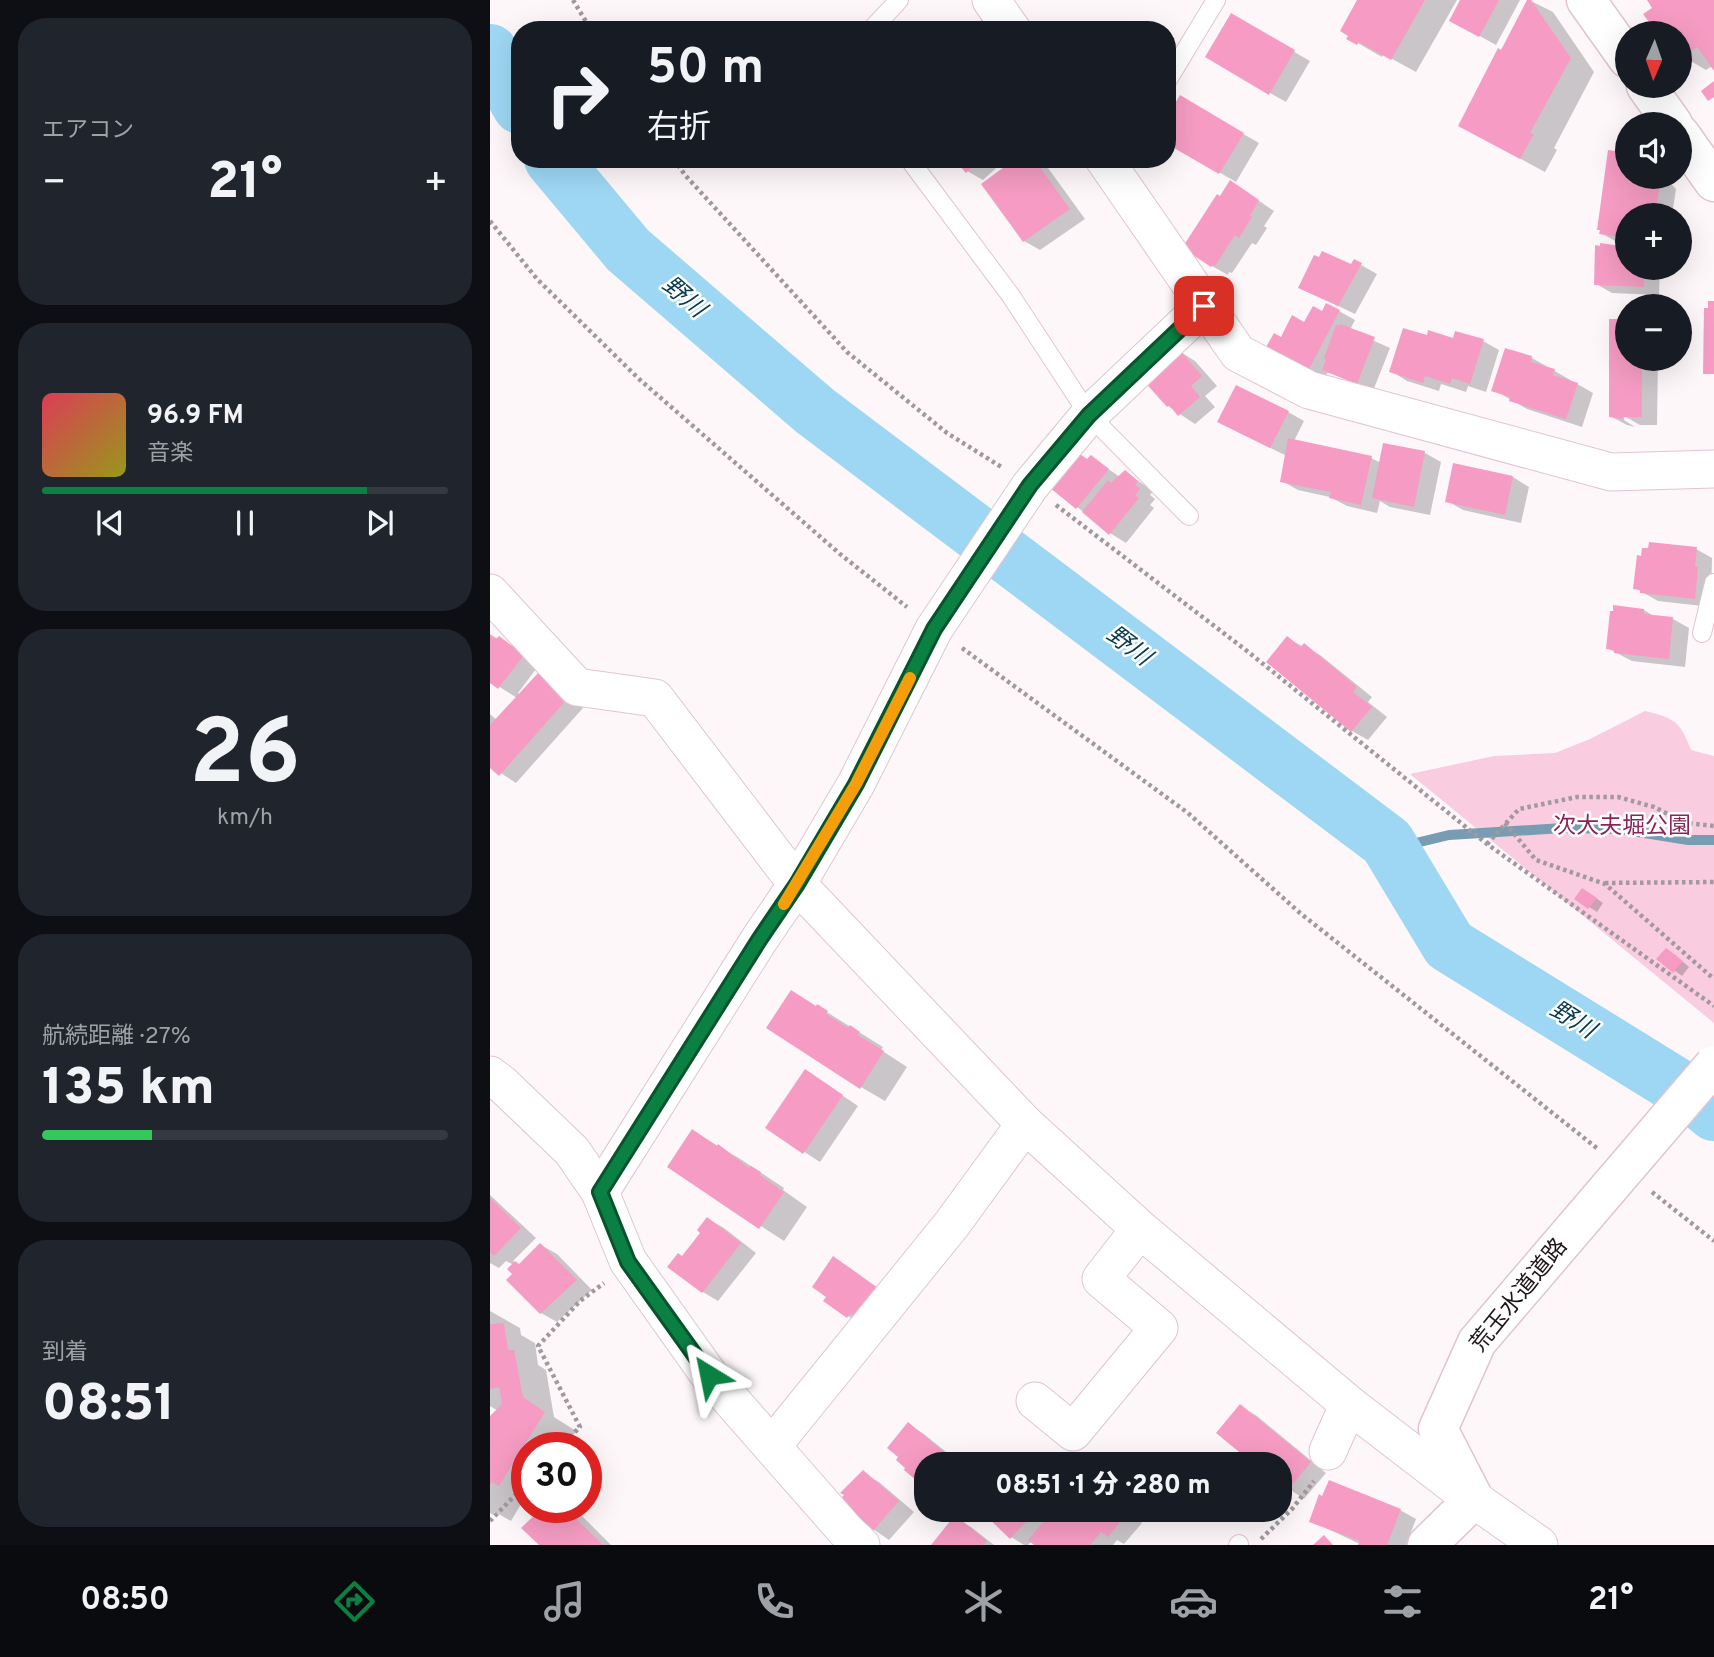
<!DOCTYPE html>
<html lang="ja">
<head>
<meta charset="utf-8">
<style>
  :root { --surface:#171b24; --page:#20242c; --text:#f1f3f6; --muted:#9ea1a6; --line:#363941; --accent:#0b8043 }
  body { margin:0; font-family:Overpass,"Noto Sans JP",sans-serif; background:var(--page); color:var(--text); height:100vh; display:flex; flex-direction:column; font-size:26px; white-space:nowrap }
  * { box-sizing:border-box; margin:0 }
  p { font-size:23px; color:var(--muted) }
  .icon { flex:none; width:38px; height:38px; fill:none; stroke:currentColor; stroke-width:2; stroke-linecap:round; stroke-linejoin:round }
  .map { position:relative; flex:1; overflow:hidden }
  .drawer { display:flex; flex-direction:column; gap:18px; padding:18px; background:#0d0f14; width:490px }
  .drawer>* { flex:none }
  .hud { position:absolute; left:21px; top:21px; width:665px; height:147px; border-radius:28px; box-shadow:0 7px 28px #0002; background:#171b24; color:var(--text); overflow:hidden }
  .needle { width:46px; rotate:182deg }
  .buttons { position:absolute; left:1125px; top:21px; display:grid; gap:14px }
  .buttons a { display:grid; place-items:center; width:77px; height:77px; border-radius:50%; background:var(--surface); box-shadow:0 7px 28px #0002; font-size:35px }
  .speed { position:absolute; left:21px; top:1432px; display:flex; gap:14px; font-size:35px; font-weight:700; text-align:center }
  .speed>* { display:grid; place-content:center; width:91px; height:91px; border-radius:50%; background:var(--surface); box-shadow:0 7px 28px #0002; line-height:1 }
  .speed .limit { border:10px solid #d22; background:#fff; color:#111 }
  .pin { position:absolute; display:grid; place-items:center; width:60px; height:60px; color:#fff; margin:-30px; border-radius:14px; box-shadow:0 4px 10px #0006 }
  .me { position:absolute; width:77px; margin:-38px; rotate:325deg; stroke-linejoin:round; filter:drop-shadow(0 0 5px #0008) }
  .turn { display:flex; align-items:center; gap:24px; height:147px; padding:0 21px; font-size:32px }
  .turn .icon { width:91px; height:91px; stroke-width:2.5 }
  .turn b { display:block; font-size:49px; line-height:60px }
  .big { font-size:52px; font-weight:800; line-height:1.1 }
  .drawer .widget { flex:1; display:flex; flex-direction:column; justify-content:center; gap:10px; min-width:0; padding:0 24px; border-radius:28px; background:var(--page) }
  .drawer .dial { align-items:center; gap:0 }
  .dial b { font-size:91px; line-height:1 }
  .song { display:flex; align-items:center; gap:21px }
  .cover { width:84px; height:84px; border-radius:10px; background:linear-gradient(135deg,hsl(350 70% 55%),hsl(60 70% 35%)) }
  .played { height:7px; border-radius:4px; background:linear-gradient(90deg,var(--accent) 80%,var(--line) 80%) }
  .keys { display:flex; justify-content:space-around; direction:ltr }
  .heat { display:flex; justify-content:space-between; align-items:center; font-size:38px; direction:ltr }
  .charge { height:10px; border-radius:5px; background:linear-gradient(90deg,#34c759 27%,var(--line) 0) }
  .trip { position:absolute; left:424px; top:1452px; width:378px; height:70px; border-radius:28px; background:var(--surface); box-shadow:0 7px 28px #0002; font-weight:800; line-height:70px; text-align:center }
  .dock { display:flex; height:112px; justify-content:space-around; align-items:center; background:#090b0e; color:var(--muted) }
  .dock .icon { width:49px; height:49px }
  .dock .active { color:var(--accent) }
  .dock b { font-size:32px; color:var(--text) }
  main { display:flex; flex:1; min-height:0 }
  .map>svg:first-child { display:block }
  .green { fill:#faccdf }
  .shadow { fill:#0003 }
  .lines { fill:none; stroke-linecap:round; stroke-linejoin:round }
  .stream { stroke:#789db3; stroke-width:10 }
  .river { stroke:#9ed7f4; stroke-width:56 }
  .building { fill:#f69cc4 }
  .lane-casing { stroke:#e2c4d0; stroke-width:20 }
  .street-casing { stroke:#e2c4d0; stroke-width:39 }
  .secondary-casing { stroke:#e2c4d0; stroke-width:41 }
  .primary-casing { stroke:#e2c4d0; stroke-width:41 }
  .path { stroke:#a1999d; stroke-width:4.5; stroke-dasharray:3.5 3.5; stroke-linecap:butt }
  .lane { stroke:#fff; stroke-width:18 }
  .street { stroke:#fff; stroke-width:37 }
  .secondary { stroke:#fff; stroke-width:38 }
  .primary { stroke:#fff; stroke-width:38 }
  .secondary-bridge-casing { stroke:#e2c4d0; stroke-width:41; stroke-linecap:butt }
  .secondary-bridge { stroke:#fff; stroke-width:38 }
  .route-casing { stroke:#07532c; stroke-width:18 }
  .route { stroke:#0b8043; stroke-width:12 }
  .slow { stroke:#f59e0b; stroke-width:12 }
  .labels { text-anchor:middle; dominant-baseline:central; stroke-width:5; stroke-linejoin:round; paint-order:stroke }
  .park-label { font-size:23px; fill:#8b245c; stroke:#fff }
  .street-label { font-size:23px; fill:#20161a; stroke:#fff }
  .water-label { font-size:24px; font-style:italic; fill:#0b3b4e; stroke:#fff }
</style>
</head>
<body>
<main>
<section class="drawer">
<div class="widget"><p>エアコン</p>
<div class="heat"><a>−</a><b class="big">21°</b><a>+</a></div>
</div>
<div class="widget">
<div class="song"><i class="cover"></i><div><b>96.9 FM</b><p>音楽</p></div></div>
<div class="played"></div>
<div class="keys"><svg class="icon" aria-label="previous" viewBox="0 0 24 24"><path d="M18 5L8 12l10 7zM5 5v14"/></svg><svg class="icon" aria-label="pause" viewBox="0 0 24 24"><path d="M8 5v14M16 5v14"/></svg><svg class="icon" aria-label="next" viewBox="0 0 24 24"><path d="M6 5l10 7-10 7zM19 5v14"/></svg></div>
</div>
<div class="widget dial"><b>26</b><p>km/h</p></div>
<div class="widget"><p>航続距離 · 27%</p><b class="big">135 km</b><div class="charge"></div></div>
<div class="widget"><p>到着</p><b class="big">08:51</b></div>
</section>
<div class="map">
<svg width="1224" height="1545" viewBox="0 0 1224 1545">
  <rect width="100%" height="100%" fill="#fdf7fa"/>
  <!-- green -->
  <path class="green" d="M1155,711c29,7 35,10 46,39l23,6v267l-304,-249 84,-18 61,-3 35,-14z"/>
  <!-- shadow -->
  <g class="shadow">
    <path d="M869,0h98l-41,72 -33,-18 -1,3 -33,-19z"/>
    <path d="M972,0h58l-24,45 -29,-16z"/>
    <path d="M1039,0l24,12 41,60 -40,76 3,2 -12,22 -61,-33 18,-87z"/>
    <path d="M1159,0h65v68l-2,-2 -6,4 -24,-14 -2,-3v-20h-21l-13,-18 9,-6z"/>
    <path d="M742,16l78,45 -24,41 -79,-45z"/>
    <path d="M691,98l78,45 -23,39 -69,-40z"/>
    <path d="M466,159h50l-23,21 -16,-9z"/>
    <path d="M528,159h22l3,2 42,58 -45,31 -16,-9z"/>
    <path d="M1138,177h37l11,12 -4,26h-44v29l-11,-2 -16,-9z"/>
    <path d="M756,192l28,19 -10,15 3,2 -11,17 -4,-2 -20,30 -3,-1 -1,3 -16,-9 8,-68z"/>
    <path d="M864,261l23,13 -22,40 -54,-26 51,-22z"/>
    <path d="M1138,268h32l-1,27 -47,-2 -16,-9z"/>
    <path d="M849,311l16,9 -5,10 40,18 -17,43 -45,-19 -3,7 -41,-22 -3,-17 42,-27z"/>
    <path d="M1121,321l17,1v37h30l-1,66h-17l-16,-9v4l11,7 -8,-2 -17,-9z"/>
    <path d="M938,338l55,3 16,9 -13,42 -18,-6 -2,6 -25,-8 -2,7 -32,-10 -16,-10z"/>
    <path d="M1017,350l25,8 61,35 -11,34 -55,-18 -33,-19z"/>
    <path d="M689,351l16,10 22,25 -12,10 10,11 -20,17 -27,-18z"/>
    <path d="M798,412l16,9 -10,20 77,17 10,5 44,-10 16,9 -11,53 -40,-8 -10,-6 -3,12 -30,-7 -17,-9 -32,-7 -16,-9 5,-25 -51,-25z"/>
    <path d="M601,457l29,20 5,-5 28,19 -3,4 5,4 -5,6 4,3 -28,35 -16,-10 -63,-50z"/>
    <path d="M1023,477l16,10 -8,36 -58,-13 -16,-9z"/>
    <path d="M1206,549l16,9 -1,49 -53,-6 -23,-13z"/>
    <path d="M1154,610l11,7 18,2 16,9 -4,39 -53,-6 -25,-13z"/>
    <path d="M0,635l25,12 24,18 -21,28 2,2 35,-12 28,25 -67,75 -26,-17v-52l7,6 20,-22 -27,-17z"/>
    <path d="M798,639l32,16 52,42 -4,5 19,15 -19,23 -16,-9 -84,-69z"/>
    <path d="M1100,894l13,9 -6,9 -20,-13z"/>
    <path d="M1184,954l15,13 -7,9 -23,-17z"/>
    <path d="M327,1006l66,41 -2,3 26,17 -22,34 -24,-14z"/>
    <path d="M331,1081l37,25 -38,56 -53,-34z"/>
    <path d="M202,1131l50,29 42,28 -1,2 24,17 -23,34 -115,-75z"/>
    <path d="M0,1195l46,43 -23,23 7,4 21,-20 16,9 35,36 -35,32 -16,-9 -33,-33 7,-6 -1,-9 -8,-4 -7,7 -9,-5z"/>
    <path d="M218,1219l16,9 32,25 -38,48 -15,-9 -20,-34 20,-25z"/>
    <path d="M344,1258l16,10 50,36 -37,22 -15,-10z"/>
    <path d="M0,1311l30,17 1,7 14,8 3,22 8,5 8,47 22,14 -10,16h-39v53l-3,-1 -13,22 -16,-9 -2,3 -3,-2v-94l8,-8 -8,-5z"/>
    <path d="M751,1407l16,9 69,57 -22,26 -25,-17v-17z"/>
    <path d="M418,1424l16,10 38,31h-36v19l-7,-4z"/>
    <path d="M373,1473l16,9 35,30 -25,28 -26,-18z"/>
    <path d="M56,1507h23l9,5 33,33h-70l-17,-17z"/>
    <path d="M492,1510h68l6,6 -4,4 4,3 10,-13h60l16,13 -18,21 -7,-4 -4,5h-76l-5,-4 -4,4h-4l-13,-8z"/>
    <path d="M910,1510l16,9 -10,26h-44l-51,-24z"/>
    <path d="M465,1518l16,9 23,18h-60z"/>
  </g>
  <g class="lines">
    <!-- stream -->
    <path class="stream" d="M901,849l58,-14 114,-7 57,1 68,11h26"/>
    <!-- river -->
    <g class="river">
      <path d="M0,52l30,54"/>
      <path d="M62,159l76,91 187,161 572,431 62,103 246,152 19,16"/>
    </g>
  </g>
  <!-- building -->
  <g class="building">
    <path d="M867,0h68l-34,60 -32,-18 -2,3 -11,-6 2,-3 -8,-5z"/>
    <path d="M970,0h39l-20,37 -30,-16z"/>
    <path d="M1037,0h4l40,58 -41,75 4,1 -14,25 -62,-33 40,-78 3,2z"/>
    <path d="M1157,0h67v71l-17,-24 -16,11 -1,-25h-23l-14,-19 9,-6z"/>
    <path d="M741,13l64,37 -26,45 -64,-38z"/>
    <path d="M495,17l11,13h-25z"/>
    <path d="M1224,81v16l-6,4 -7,-10z"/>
    <path d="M690,95l64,38 -25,41 -52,-30v-27z"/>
    <path d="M1118,150l20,3v24l33,1 -6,37h-27v23l-29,-4 1,-4h-3z"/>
    <path d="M464,159h26l-14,14z"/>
    <path d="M525,159h19l36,50 -47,33 -42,-58z"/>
    <path d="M740,180l29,20 -9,16 2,1 -13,21 -4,-3 -20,31 -2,-1 -2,2 -27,-18v-4l33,-51 3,2z"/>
    <path d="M1110,243l28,4v21h16v19l-50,-2 1,-40 5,1z"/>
    <path d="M832,251l29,13 3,-5 8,4 -24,43 -40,-18 16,-33 5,2z"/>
    <path d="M1218,301h6v73h-11l1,-66h4z"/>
    <path d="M836,303l14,7 -32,61 -43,-22 9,-16 7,4 11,-22 12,7 9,-16 9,5z"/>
    <path d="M1119,319h18l1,40h14v58h-20l1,2 -14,-2z"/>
    <path d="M850,324l35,13 -18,47 -35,-14 4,-10 -2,-2 12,-33 3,1z"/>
    <path d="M913,328l24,7 1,-5 25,8 2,-7 29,8 -14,45 -18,-6 -2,6 -25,-8 -2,7 -34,-11z"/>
    <path d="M1015,348l27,8 -1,6 24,7 -2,6 25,8 -12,36 -57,-18 1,-4 -19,-6z"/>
    <path d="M689,349l23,27 -11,10 9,11 -22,19 -9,-11 -2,2 -24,-27z"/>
    <path d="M746,385l53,26 -19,37 -53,-26z"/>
    <path d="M798,438l84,18 -11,49 -32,-7 2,-6 -51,-10z"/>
    <path d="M893,443l42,8 -11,56 -42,-9z"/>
    <path d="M587,452l10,7 4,-4 18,14 -33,40 -32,-26z"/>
    <path d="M963,463l60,13 -8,39 -60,-13z"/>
    <path d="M635,470l13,11 -3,4 5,4 -5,6 4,3 -30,37 -27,-23 26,-32 3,3z"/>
    <path d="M1159,542l48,5 -2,19 3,1 -3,32 -55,-6v-3l-7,-1 4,-34 4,1 1,-8h6z"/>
    <path d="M1123,605l31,4v5l29,3 -4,42 -55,-6v-3l-8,-1 4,-38h3z"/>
    <path d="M0,634l6,5 3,-3 25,19 -26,34 -8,-6z"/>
    <path d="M797,636l14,11 3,-4 53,44 -4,5 19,15 -21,25 -85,-70z"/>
    <path d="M49,672l29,26 -69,78 -9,-8v-43z"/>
    <path d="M1092,888l15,10 -9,11 -14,-10z"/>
    <path d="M1176,948l17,13 -10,12 -17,-14z"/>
    <path d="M301,990l25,16 1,-2 11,7 -2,3 22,14 2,-3 10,7 -2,3 26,16 -24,38 -94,-61z"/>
    <path d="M315,1069l38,26 -40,59 -38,-26z"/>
    <path d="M202,1129l25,17 1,-2 31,24 2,-2 10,6 -1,3 24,17 -25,37 -92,-62z"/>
    <path d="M0,1198l31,30 -27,28 -4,-4z"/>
    <path d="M217,1217l34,26 -39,50 -35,-26 11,-14 4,3 18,-23 -3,-3z"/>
    <path d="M50,1243l37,37 -37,34 -34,-34 6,-6 -5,-5 8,-8 4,3z"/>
    <path d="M343,1256l53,38 -22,29 -14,-10 -3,5 -24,-17 3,-4 -14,-10z"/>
    <path d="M14,1323l4,27h6l9,47 22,15 -46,74 -7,-4 -2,3v-69l12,-12 -3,-17 -9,2v-65z"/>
    <path d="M750,1404l71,58 -24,29 -8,-6v-20h-24l-39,-32z"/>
    <path d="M418,1422l43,36 -5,7h-20v16l-4,-3 -4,4 -14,-12 1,-2 -9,-8 2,-3 -11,-9z"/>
    <path d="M373,1470l36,31 -27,31 -37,-27 9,-10 -4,-2z"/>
    <path d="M839,1480l72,29 -14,36h-29l2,-4 -51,-19 10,-28 3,2z"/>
    <path d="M53,1507h21l39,38h-64l-18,-17z"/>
    <path d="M490,1510h57l-27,29z"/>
    <path d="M574,1510h60l3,3 -19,24 -7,-5 -11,13h-56l-6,-5 20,-24 7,6z"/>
    <path d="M465,1515l32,26 -3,4h-53z"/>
    <path d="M834,1535l9,10h-20z"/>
  </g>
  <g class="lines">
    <!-- lane casing -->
    <g class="lane-casing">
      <g id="lane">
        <path d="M381,30l28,-30"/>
        <path d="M677,81l49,-81"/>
        <path d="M419,159l102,137 78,119 100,101"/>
        <path d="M1212,633l12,-50"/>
        <path d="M748,1545l1,-1"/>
      </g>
    </g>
    <!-- street casing -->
    <g class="street-casing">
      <g id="street">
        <path d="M501,0l21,30"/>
        <path d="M614,159l134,194 71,37 302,82 103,-3"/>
        <path d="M0,593l87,94 78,11 142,186 228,240 115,105 211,177 104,80 84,59"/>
        <path d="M0,1075l12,9 70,67 28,41 28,69 81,114 137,156 15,14"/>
        <path d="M110,1192l159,-252 38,-56 59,-100 78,-155 96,-143 59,-71 115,-109"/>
        <path d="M545,1401l38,31 86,-104 -58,-49 39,-50"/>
        <path d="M282,1446l180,-222 73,-100"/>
        <path d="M838,1451l16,-36 7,-9"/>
      </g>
    </g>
    <!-- secondary casing -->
    <g class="secondary-casing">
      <path id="secondary" d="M937,1545l47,-46 -36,-70 39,-87 136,-159"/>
    </g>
    <!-- primary casing -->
    <g class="primary-casing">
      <g id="primary">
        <path d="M1096,0l42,59"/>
        <path d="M1156,86l27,38"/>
        <path d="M1190,134l34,48"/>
      </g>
    </g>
    <!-- path -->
    <g class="path">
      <path d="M83,0l18,30"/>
      <path d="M184,159l11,16 162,177 100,81 56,35"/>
      <path d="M0,221l47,58 102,100 201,175 67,53"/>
      <path d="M566,505l191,146 240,193 227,162"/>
      <path d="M472,648l226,165 112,100 298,236"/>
      <path d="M1015,823l31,37 69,24 109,95"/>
      <path d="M997,844l32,-35 58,-12h41l36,10 32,16 28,3"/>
      <path d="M1115,883l109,-1"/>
      <path d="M1162,1192l62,49"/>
      <path d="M70,1447l20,-20 -42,-81 42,-45 24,-18"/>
      <path d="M0,1521l37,-38"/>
      <path d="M771,1539l31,-30 22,-28"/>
    </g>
    <!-- lane -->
    <use href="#lane" class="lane"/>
    <!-- street -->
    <use href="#street" class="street"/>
    <!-- secondary -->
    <use href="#secondary" class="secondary"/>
    <!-- primary -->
    <use href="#primary" class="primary"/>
    <!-- secondary-bridge casing -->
    <g class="secondary-bridge-casing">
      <path id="secondary-bridge" d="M1123,1183l101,-118"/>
    </g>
    <!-- secondary-bridge -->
    <use href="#secondary-bridge" class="secondary-bridge"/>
  </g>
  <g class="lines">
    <!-- route casing -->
    <g class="route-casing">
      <path id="route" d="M219,1375l-81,-113 -28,-70 159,-252 38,-56 59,-100 78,-155 96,-144 59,-70 115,-109"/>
    </g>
    <!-- route -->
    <use href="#route" class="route"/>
    <!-- slow -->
    <path class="slow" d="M294,904l72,-120 54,-106"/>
  </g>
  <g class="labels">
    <!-- park labels -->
    <g class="park-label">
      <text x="1132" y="827">次大夫堀公園</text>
    </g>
    <!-- street labels -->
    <g class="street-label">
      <text transform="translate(1030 1296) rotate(-51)">荒玉水道道路</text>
    </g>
    <!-- water labels -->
    <g class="water-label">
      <text transform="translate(193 298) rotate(41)">野川</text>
      <text transform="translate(638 647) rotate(37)">野川</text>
      <text transform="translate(1082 1021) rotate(32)">野川</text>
    </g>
  </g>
</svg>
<div class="buttons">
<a><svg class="needle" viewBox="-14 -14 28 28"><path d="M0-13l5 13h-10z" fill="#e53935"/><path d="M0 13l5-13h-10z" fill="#9ea1a6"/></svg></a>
<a><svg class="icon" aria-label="sound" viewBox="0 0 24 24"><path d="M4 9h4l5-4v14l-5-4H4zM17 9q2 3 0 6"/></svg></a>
<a>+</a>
<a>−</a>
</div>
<div class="speed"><div class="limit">30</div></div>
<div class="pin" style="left:714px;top:306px;background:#d93025"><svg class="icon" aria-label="arrive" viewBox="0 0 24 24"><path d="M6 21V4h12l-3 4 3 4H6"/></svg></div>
<svg class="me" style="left:219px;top:1375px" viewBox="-20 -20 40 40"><path d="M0-17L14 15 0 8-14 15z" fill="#0b8043" stroke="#fff" stroke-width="4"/></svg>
<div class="trip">08:51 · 1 分 · 280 m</div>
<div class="hud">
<div class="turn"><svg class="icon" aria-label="right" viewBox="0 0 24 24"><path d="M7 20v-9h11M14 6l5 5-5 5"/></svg><div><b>50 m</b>右折</div></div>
</div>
</div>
</main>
<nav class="dock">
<b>08:50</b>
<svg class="icon active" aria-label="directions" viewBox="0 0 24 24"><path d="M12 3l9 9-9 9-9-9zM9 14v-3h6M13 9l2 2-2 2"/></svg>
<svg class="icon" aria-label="music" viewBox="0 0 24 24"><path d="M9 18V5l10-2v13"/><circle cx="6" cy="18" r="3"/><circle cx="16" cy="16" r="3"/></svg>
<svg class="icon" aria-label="phone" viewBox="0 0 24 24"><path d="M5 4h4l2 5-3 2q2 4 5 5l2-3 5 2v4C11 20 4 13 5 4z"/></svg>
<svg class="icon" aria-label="climate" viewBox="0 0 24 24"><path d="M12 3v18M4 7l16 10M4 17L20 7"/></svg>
<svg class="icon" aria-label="car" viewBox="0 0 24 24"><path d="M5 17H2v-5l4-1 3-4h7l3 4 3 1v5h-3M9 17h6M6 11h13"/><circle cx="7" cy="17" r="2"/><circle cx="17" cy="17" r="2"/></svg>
<svg class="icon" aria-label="filters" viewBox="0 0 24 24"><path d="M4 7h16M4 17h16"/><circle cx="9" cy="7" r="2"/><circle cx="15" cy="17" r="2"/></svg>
<b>21°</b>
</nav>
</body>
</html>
